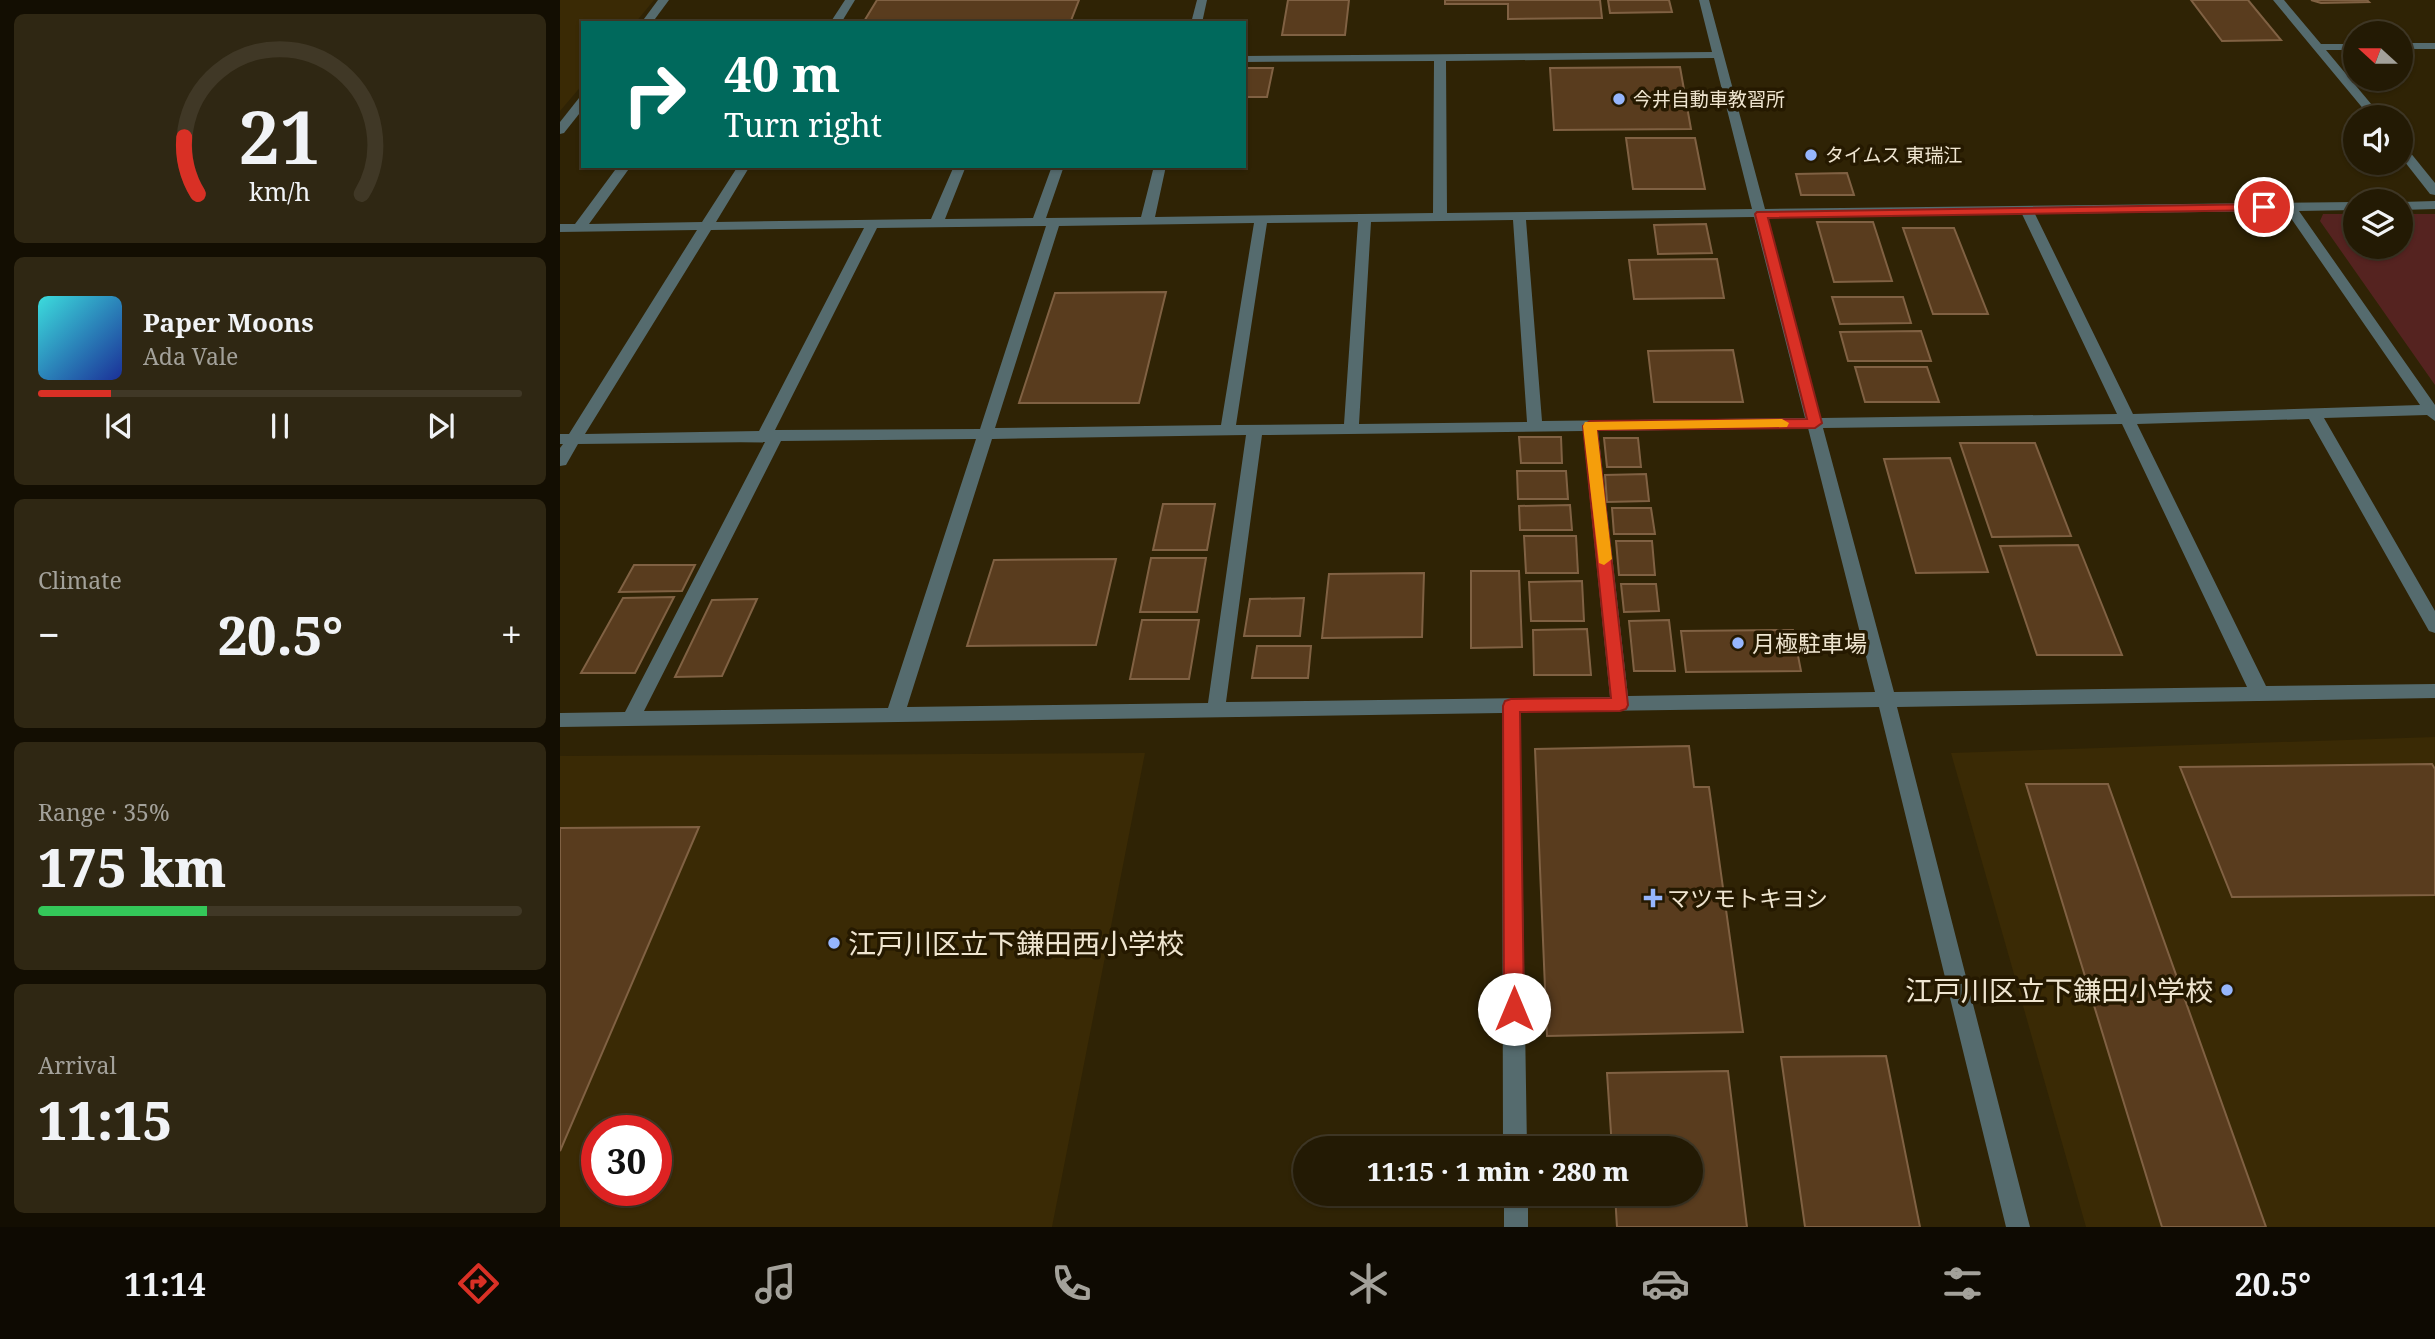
<!DOCTYPE html>
<html lang="en">
<head>
<meta charset="utf-8">
<style>
  :root { --surface:#231a04; --page:#2f2713; --text:#f1f3f6; --muted:#a3a19a; --line:#403826; --accent:#d93025 }
  body { margin:0; font-family:"Noto Serif","Noto Sans JP",serif; background:var(--page); color:var(--text); height:100vh; display:flex; flex-direction:column; font-size:26px; white-space:nowrap }
  * { box-sizing:border-box; margin:0 }
  p { font-size:23px; color:var(--muted) }
  .icon { flex:none; width:38px; height:38px; fill:none; stroke:currentColor; stroke-width:2; stroke-linecap:round; stroke-linejoin:round }
  .map { position:relative; flex:1; overflow:hidden }
  .sheet { display:flex; flex-direction:column; gap:14px; padding:14px; background:#130e02; width:560px }
  .sheet>* { flex:none }
  .guide { position:absolute; left:21px; top:21px; width:665px; height:147px; border-radius:0px; box-shadow:0 2px 5px #0004,0 0 0 2px var(--line); background:#00695c; color:#fff; overflow:hidden }
  .needle { width:46px; rotate:291deg }
  .controls { position:absolute; left:1783px; top:21px; display:grid; gap:14px }
  .controls a { display:grid; place-items:center; width:70px; height:70px; border-radius:50%; background:var(--surface); box-shadow:0 2px 5px #0004,0 0 0 2px var(--line); font-size:35px }
  .speed { position:absolute; left:21px; top:1115px; display:flex; gap:14px; font-size:35px; font-weight:700; text-align:center }
  .speed>* { display:grid; place-content:center; width:91px; height:91px; border-radius:50%; background:var(--surface); box-shadow:0 2px 5px #0004,0 0 0 2px var(--line); line-height:1 }
  .speed .limit { border:10px solid #d22; background:#fff; color:#111 }
  .pin { position:absolute; display:grid; place-items:center; width:60px; height:60px; color:#fff; margin:-30px; border:4px solid #fff; border-radius:50%; box-shadow:0 2px 7px #0007 }
  .me { position:absolute; width:77px; margin:-38px; rotate:0deg; stroke-linejoin:round; filter:drop-shadow(0 0 5px #0008) }
  .turn { display:flex; align-items:center; gap:24px; height:147px; padding:0 28px; font-size:32px }
  .turn .icon { width:91px; height:91px; stroke-width:2.5 }
  .turn b { display:block; font-size:49px; line-height:60px }
  .big { font-size:52px; font-weight:800; line-height:1.1 }
  .sheet .tile { flex:1; display:flex; flex-direction:column; justify-content:center; gap:10px; min-width:0; padding:0 24px; border-radius:10px; background:var(--page) }
  .sheet .dial { align-items:center; gap:0 }
  .dial svg { height:182px; overflow:visible; fill:none; stroke:var(--line); stroke-width:7; stroke-linecap:round; text-anchor:middle }
  .dial text { fill:var(--text); stroke:none }
  .song { display:flex; align-items:center; gap:21px }
  .cover { width:84px; height:84px; border-radius:10px; background:linear-gradient(135deg,hsl(180 70% 55%),hsl(230 70% 35%)) }
  .played { height:7px; border-radius:4px; background:linear-gradient(90deg,var(--accent) 15%,var(--line) 15%) }
  .keys { display:flex; justify-content:space-around; direction:ltr }
  .heat { display:flex; justify-content:space-between; align-items:center; font-size:38px; direction:ltr }
  .charge { height:10px; border-radius:5px; background:linear-gradient(90deg,#34c759 35%,var(--line) 0) }
  .trip { position:absolute; left:733px; top:1136px; width:410px; height:70px; border-radius:35px; background:var(--surface); box-shadow:0 2px 5px #0004,0 0 0 2px var(--line); font-weight:800; line-height:70px; text-align:center }
  .menu { display:flex; height:112px; justify-content:space-around; align-items:center; background:#0e0a02; color:var(--muted) }
  .menu .icon { width:49px; height:49px }
  .menu .selected { color:var(--accent) }
  .menu b { font-size:32px; color:var(--text) }
  main { display:flex; flex:1; min-height:0 }
  .map>svg:first-child { display:block }
  .built { fill:#3a2a05; fill-rule:evenodd }
  .green { fill:#552320 }
  .building { fill:#593c1e; stroke:#806143; stroke-width:2 }
  .lines { fill:none; stroke-linecap:round; stroke-linejoin:round }
  .minor { fill:#556b6e; fill-rule:evenodd }
  .route { fill:#d93025; stroke:#8d1f18; stroke-width:2 }
  .slow { fill:#f59e0b }
  .poi-dot { fill:#96b6fd; stroke:#251900; stroke-width:2.5 }
  .labels { text-anchor:middle; dominant-baseline:central; stroke-width:7; stroke-linejoin:round; paint-order:stroke }
  .far-poi-label { font-size:19px; fill:#efe5d0; stroke:#251900; text-anchor:start }
  .poi-label { font-size:23px; fill:#efe5d0; stroke:#251900; text-anchor:start }
  .near-poi-label { font-size:28px; fill:#efe5d0; stroke:#251900; text-anchor:start }
</style>
</head>
<body>
<main>
<section class="sheet">
<div class="tile dial"><svg viewBox="0 0 100 80">
<path d="M14 69A42 42 0 1 1 86 69"/>
<path d="M14 69A42 42 0 0 1 8 44" stroke="#d93025"/>
<text x="50" y="56" font-size="32" font-weight="700">21</text>
<text x="50" y="72" font-size="11">km/h</text>
</svg></div>
<div class="tile">
<div class="song"><i class="cover"></i><div><b>Paper Moons</b><p>Ada Vale</p></div></div>
<div class="played"></div>
<div class="keys"><svg class="icon" aria-label="previous" viewBox="0 0 24 24"><path d="M18 5L8 12l10 7zM5 5v14"/></svg><svg class="icon" aria-label="pause" viewBox="0 0 24 24"><path d="M8 5v14M16 5v14"/></svg><svg class="icon" aria-label="next" viewBox="0 0 24 24"><path d="M6 5l10 7-10 7zM19 5v14"/></svg></div>
</div>
<div class="tile"><p>Climate</p>
<div class="heat"><a>−</a><b class="big">20.5°</b><a>+</a></div>
</div>
<div class="tile"><p>Range · 35%</p><b class="big">175 km</b><div class="charge"></div></div>
<div class="tile"><p>Arrival</p><b class="big">11:15</b></div>
</section>
<div class="map">
<svg width="1875" height="1227" viewBox="0 0 1875 1227">
  <rect width="100%" height="100%" fill="#2f2305"/>
  <!-- built -->
  <g class="built">
    <path d="M0,0h94l-19,23h-52v61l-23,27z"/>
    <path d="M1875,737v490h-349l-135,-474z"/>
    <path d="M585,753l-93,474h-492v-471zM37,1130h59v60h-59z"/>
  </g>
  <!-- green -->
  <path class="green" d="M1763,214h32l1,33h45v-33h34v171l-115,-164z"/>
  <!-- building -->
  <g class="building">
    <path d="M317,0h202l-9,23h-207z"/>
    <path d="M728,0h61l-4,35h-63z"/>
    <path d="M885,0h155l2,18 -94,1v-15h-63z"/>
    <path d="M1048,0h61l3,12 -62,1z"/>
    <path d="M1631,0h57l33,40 -59,1z"/>
    <path d="M1751,0h56l2,2 -48,1z"/>
    <path d="M1120,67l11,62 -137,1 -4,-62z"/>
    <path d="M684,68h29l-6,29h-23z"/>
    <path d="M1066,138h69l10,51h-72z"/>
    <path d="M1287,173l7,22h-53l-5,-21z"/>
    <path d="M1257,222h56l19,59 -58,1z"/>
    <path d="M1146,224l6,29 -54,1 -4,-29z"/>
    <path d="M1343,228h51l34,86h-55z"/>
    <path d="M1157,259l7,39 -90,1 -5,-39z"/>
    <path d="M606,292l-27,111h-120l36,-110z"/>
    <path d="M1272,297h71l8,26 -71,1z"/>
    <path d="M1361,331l10,30h-83l-8,-29z"/>
    <path d="M1173,350l10,52h-89l-6,-51z"/>
    <path d="M1295,367h72l12,35h-74z"/>
    <path d="M959,437h42l1,26h-41z"/>
    <path d="M1044,438h34l3,29h-34z"/>
    <path d="M1400,443h75l36,93 -79,1z"/>
    <path d="M1390,458l38,114 -72,1 -32,-114z"/>
    <path d="M957,471h49l2,28h-50z"/>
    <path d="M1086,474l3,27 -42,1 -2,-27z"/>
    <path d="M603,504h52l-8,46h-54z"/>
    <path d="M1010,505l2,25h-52l-1,-24z"/>
    <path d="M1052,508h39l4,26h-41z"/>
    <path d="M964,536h52l2,37h-52z"/>
    <path d="M1056,541h36l3,34h-36z"/>
    <path d="M1518,545l44,110h-85l-37,-109z"/>
    <path d="M591,558h55l-9,54h-57z"/>
    <path d="M556,559l-20,86 -129,1 27,-86z"/>
    <path d="M74,565h61l-13,26 -63,1z"/>
    <path d="M911,571h48l3,76 -51,1z"/>
    <path d="M864,573l-2,64 -100,1 7,-64z"/>
    <path d="M1022,581l2,40h-53l-2,-39z"/>
    <path d="M1061,584h35l3,27 -35,1z"/>
    <path d="M114,597l-39,76h-54l42,-75z"/>
    <path d="M744,598l-4,38h-56l6,-37z"/>
    <path d="M197,599l-35,77 -47,1 37,-77z"/>
    <path d="M582,620h57l-10,59h-59z"/>
    <path d="M1109,620l6,51h-41l-5,-50z"/>
    <path d="M1027,629l4,46h-57l-1,-45z"/>
    <path d="M1233,630l8,41 -115,1 -5,-41z"/>
    <path d="M697,646h54l-3,32h-56z"/>
    <path d="M1129,746l5,41h15l34,245 -196,4 -12,-287z"/>
    <path d="M1872,764l3,5v126l-203,2 -52,-130z"/>
    <path d="M1466,784h82l158,443h-104z"/>
    <path d="M139,827l-139,324v-323z"/>
    <path d="M1326,1056l34,171h-115l-24,-170z"/>
    <path d="M1168,1071l19,156h-130l-2,-33h75v-46h-78l-5,-75z"/>
  </g>
  <g class="lines">
    <!-- minor -->
    <g class="minor">
      <path d="M98,0h11l-17,23h-11z"/>
      <path d="M285,0h10l-14,23h-11z"/>
      <path d="M637,0h10l-5,23h-11z"/>
      <path d="M1139,0h10l56,209 591,-7v8l-57,1 136,194v16l-8,-6 -103,3 111,193v22l-6,-2 -120,-212 -172,5 129,262 169,-2v14l-538,9 133,520h-24l-127,-520 -359,5 7,436h-24l-1,-435 -942,14v-14l65,-1 140,-270 -187,2 -12,21 -6,1v-18l3,-4h-3v-10h9l128,-204 -137,2v-8h15l43,-58h13l-42,58 113,-2 36,-56h12l-34,56 215,-3 23,-53h12l-21,53 88,-1 19,-52h12l-18,52 95,-1 13,-51h12l-11,51 278,-4 1,-152 -190,1v-6l468,-4zM1154,58l38,151 -305,4 -1,-152zM1726,211l134,194 -287,9 -98,-200zM1462,214l95,200 -296,4 -54,-201zM1194,217l51,201 -263,3 -16,-201zM953,220l14,202 -168,2 12,-202zM798,222l-14,202 -108,1 31,-202zM694,223l-33,202 -226,3 64,-202zM486,226l-66,203 -205,1 102,-202zM304,228l-105,203 -174,3 126,-204zM1562,424l125,263 -353,5 -71,-264zM1248,428l67,264 -247,4 -30,-265zM1023,431l27,266 -384,5 36,-267zM686,435l-38,268 -301,4 85,-268zM416,439l-88,269 -244,3 137,-270z"/>
      <path d="M1713,0h11l37,44h35v6h-30l56,67h-12z"/>
      <rect x="1841" y="43" width="34" height="6"/>
      <path d="M23,97v12l-19,24 -4,1v-12l19,-24z"/>
      <path d="M1841,145l4,1 30,37v12l-5,-1 -29,-37z"/>
      <path d="M1875,201v8l-34,1v-8z"/>
      <rect x="944" y="1194" width="24" height="33"/>
    </g>
  </g>
  <!-- route -->
  <path class="route" d="M1704,204l6,3 -2,3 -500,8 54,205 -7,5 -218,2 31,275 -2,4 -6,2 -100,1 4,297 -3,7 -7,2 -7,-2 -3,-7 -1,-303 2,-5 6,-2 100,-1 -28,-272 7,-5 217,-2 -52,-205 2,-2z"/>
  <!-- slow -->
  <path class="slow" d="M1222,419l7,4 -2,4 -190,3 15,129 -8,6 -5,-2 -16,-137 2,-4z"/>
  <!-- markers -->
  <g class="poi-dot">
    <circle cx="1059" cy="99" r="7"/>
    <circle cx="1251" cy="155" r="7"/>
    <circle cx="1178" cy="643" r="7"/>
    <path d="M1089.5 887.5h7v7h7v7h-7v7h-7v-7h-7v-7h7z"/>
    <circle cx="274" cy="943" r="7"/>
    <circle cx="1667" cy="990" r="7"/>
  </g>
  <g class="labels">
    <!-- far-poi labels -->
    <g class="far-poi-label">
      <text x="1073" y="99">今井自動車教習所</text>
      <text x="1265" y="155">タイムス 東瑞江</text>
    </g>
    <!-- poi labels -->
    <g class="poi-label">
      <text x="1192" y="643">月極駐車場</text>
      <text x="1107" y="898">マツモトキヨシ</text>
    </g>
    <!-- near-poi labels -->
    <g class="near-poi-label">
      <text x="288" y="943">江戸川区立下鎌田西小学校</text>
      <text x="1653" y="990" text-anchor="end">江戸川区立下鎌田小学校</text>
    </g>
  </g>
</svg>
<div class="controls">
<a><svg class="needle" viewBox="-14 -14 28 28"><path d="M0-13l5 13h-10z" fill="#e53935"/><path d="M0 13l5-13h-10z" fill="#a3a19a"/></svg></a>
<a><svg class="icon" aria-label="sound" viewBox="0 0 24 24"><path d="M4 9h4l5-4v14l-5-4H4zM17 9q2 3 0 6"/></svg></a>
<a><svg class="icon" aria-label="layers" viewBox="0 0 24 24"><path d="M12 4l9 5-9 5-9-5zM3 14l9 5 9-5"/></svg></a>
</div>
<div class="speed"><div class="limit">30</div></div>
<div class="pin" style="left:1704px;top:207px;background:#d93025"><svg class="icon" aria-label="arrive" viewBox="0 0 24 24"><path d="M6 21V4h12l-3 4 3 4H6"/></svg></div>
<svg class="me" style="left:954px;top:1009px" viewBox="-20 -20 40 40"><circle r="19" fill="#fff"/><path d="M0-13L10 11 0 6-10 11z" fill="#d93025"/></svg>
<div class="trip">11:15 · 1 min · 280 m</div>
<div class="guide">
<div class="turn"><svg class="icon" aria-label="right" viewBox="0 0 24 24"><path d="M7 20v-9h11M14 6l5 5-5 5"/></svg><div><b>40 m</b>Turn right</div></div>
</div>
</div>
</main>
<nav class="menu">
<b>11:14</b>
<svg class="icon selected" aria-label="directions" viewBox="0 0 24 24"><path d="M12 3l9 9-9 9-9-9zM9 14v-3h6M13 9l2 2-2 2"/></svg>
<svg class="icon" aria-label="music" viewBox="0 0 24 24"><path d="M9 18V5l10-2v13"/><circle cx="6" cy="18" r="3"/><circle cx="16" cy="16" r="3"/></svg>
<svg class="icon" aria-label="phone" viewBox="0 0 24 24"><path d="M5 4h4l2 5-3 2q2 4 5 5l2-3 5 2v4C11 20 4 13 5 4z"/></svg>
<svg class="icon" aria-label="climate" viewBox="0 0 24 24"><path d="M12 3v18M4 7l16 10M4 17L20 7"/></svg>
<svg class="icon" aria-label="car" viewBox="0 0 24 24"><path d="M5 17H2v-5l4-1 3-4h7l3 4 3 1v5h-3M9 17h6M6 11h13"/><circle cx="7" cy="17" r="2"/><circle cx="17" cy="17" r="2"/></svg>
<svg class="icon" aria-label="filters" viewBox="0 0 24 24"><path d="M4 7h16M4 17h16"/><circle cx="9" cy="7" r="2"/><circle cx="15" cy="17" r="2"/></svg>
<b>20.5°</b>
</nav>
</body>
</html>
